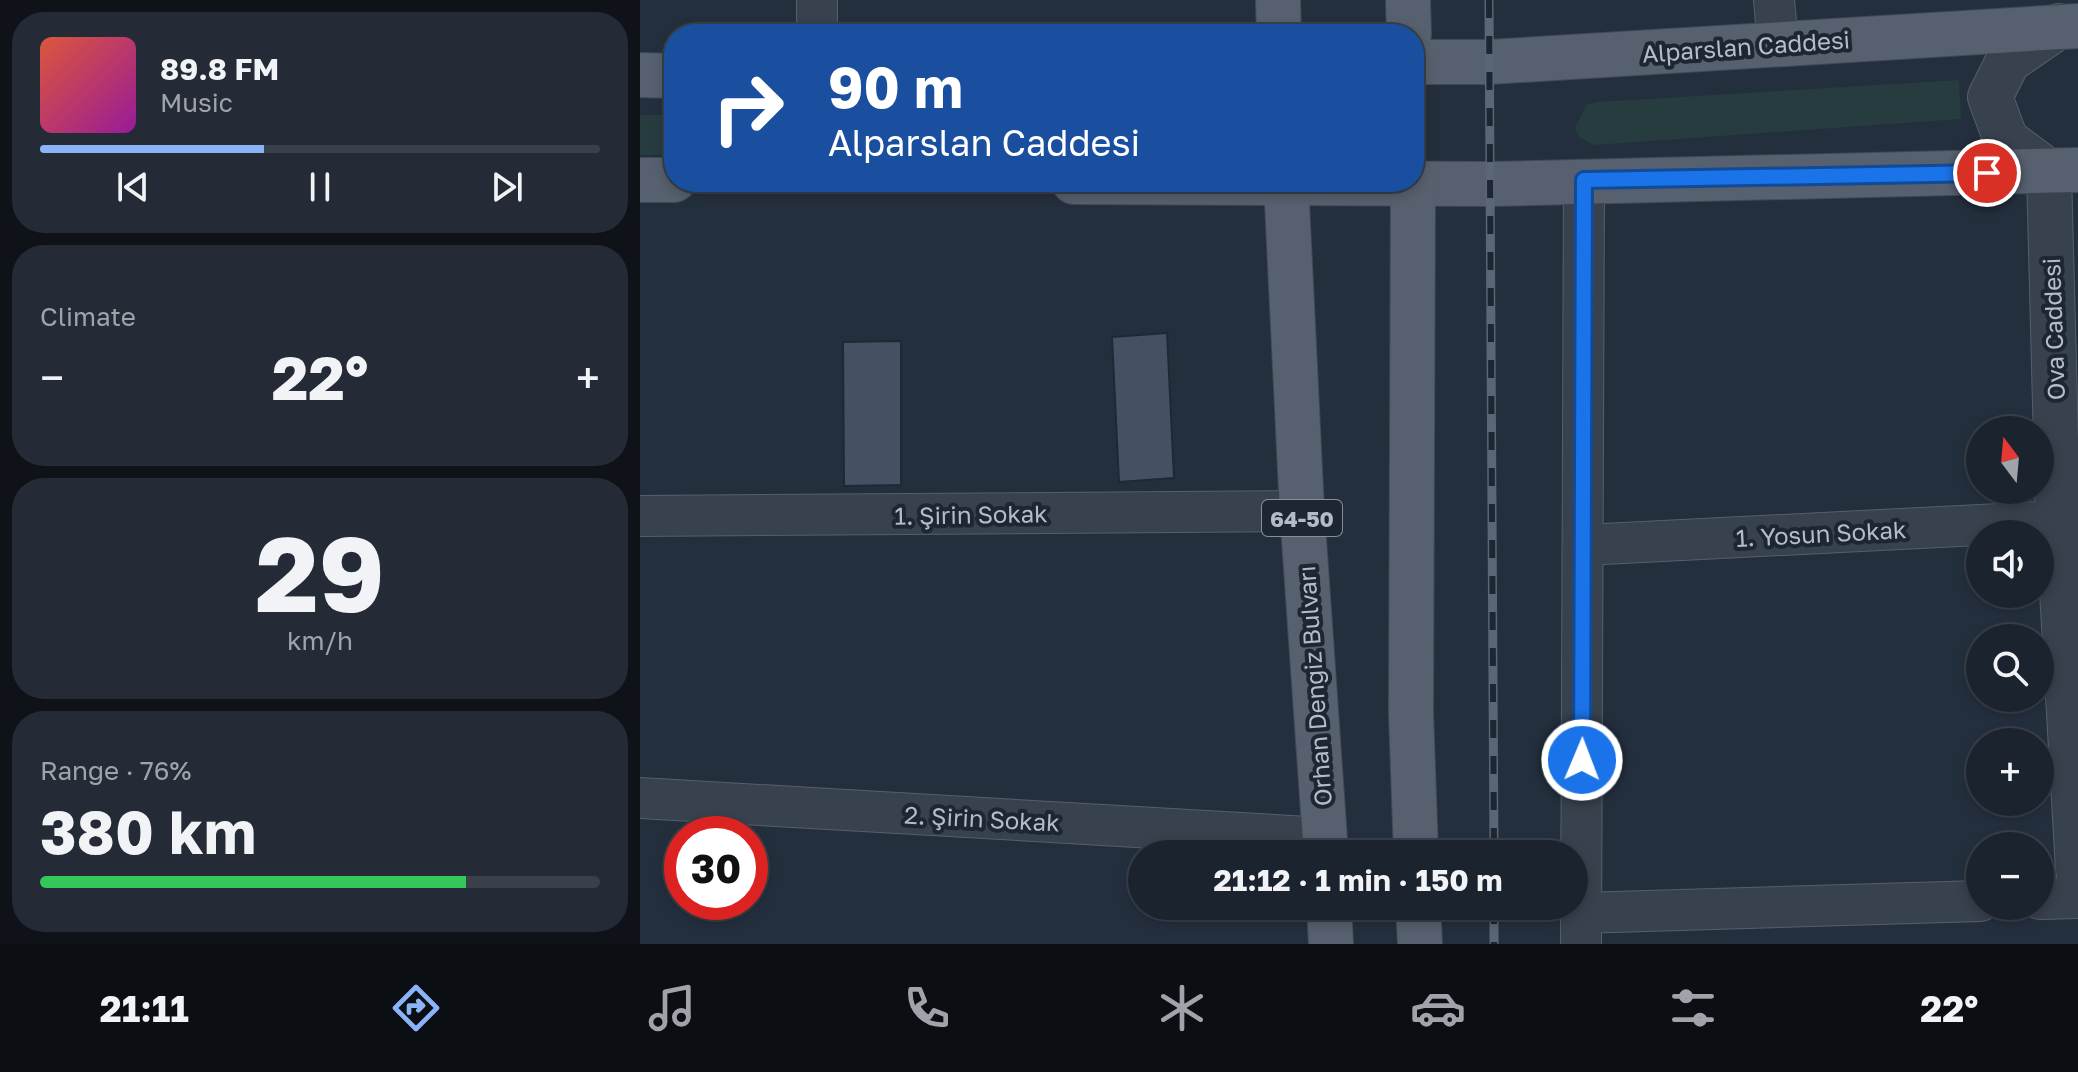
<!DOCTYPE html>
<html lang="en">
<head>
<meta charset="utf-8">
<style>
  :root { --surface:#1b232e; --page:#242b36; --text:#f1f3f6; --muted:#a0a4aa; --line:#39404a; --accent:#8ab4f8 }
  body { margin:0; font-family:"Golos Text",sans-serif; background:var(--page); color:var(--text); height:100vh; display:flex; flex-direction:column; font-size:30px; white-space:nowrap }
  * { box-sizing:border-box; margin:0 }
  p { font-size:26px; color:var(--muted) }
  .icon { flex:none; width:44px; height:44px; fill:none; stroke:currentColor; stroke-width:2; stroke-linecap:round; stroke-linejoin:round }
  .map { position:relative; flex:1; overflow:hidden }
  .details { display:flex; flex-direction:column; gap:12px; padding:12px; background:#0f1319; width:640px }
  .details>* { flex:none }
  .top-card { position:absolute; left:24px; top:24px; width:760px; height:168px; border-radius:32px; box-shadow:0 4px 12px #0003,0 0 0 2px var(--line); background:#1a4fa0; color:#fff; overflow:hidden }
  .needle { width:52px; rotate:344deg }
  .tools { position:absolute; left:1326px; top:416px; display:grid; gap:16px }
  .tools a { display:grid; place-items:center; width:88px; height:88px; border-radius:50%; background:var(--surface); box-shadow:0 4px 12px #0003,0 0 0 2px var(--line); font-size:40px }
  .speed { position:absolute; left:24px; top:816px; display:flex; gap:16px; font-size:40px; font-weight:700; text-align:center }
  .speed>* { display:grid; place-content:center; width:104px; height:104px; border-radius:50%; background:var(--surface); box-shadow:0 4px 12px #0003,0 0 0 2px var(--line); line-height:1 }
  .speed .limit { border:12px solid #d22; background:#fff; color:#111 }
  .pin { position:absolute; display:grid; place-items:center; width:68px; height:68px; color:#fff; margin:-34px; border:4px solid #fff; border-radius:50%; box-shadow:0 2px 8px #0007 }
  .me { position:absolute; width:88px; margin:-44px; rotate:1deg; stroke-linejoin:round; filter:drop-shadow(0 0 6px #0008) }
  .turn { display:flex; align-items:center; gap:28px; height:168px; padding:0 32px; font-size:36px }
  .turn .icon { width:104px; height:104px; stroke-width:2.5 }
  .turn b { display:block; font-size:56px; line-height:68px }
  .big { font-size:60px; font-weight:700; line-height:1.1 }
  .details .tile { flex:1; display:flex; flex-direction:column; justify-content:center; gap:12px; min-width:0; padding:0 28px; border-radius:32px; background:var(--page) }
  .details .dial { align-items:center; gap:0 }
  .dial b { font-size:104px; line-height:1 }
  .song { display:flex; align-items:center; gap:24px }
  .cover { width:96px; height:96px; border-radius:12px; background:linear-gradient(135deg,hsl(10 70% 55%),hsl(300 70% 35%)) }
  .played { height:8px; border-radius:4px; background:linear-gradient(90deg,var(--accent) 40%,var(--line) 40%) }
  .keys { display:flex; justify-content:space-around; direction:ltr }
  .heat { display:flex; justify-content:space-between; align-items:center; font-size:44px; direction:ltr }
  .charge { height:12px; border-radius:6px; background:linear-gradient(90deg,#34c759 76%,var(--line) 0) }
  .trip { position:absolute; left:488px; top:840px; width:460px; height:80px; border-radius:40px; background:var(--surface); box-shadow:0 4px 12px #0003,0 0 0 2px var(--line); font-weight:700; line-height:80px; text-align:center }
  .dock { display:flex; height:128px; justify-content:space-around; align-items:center; background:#0b0e12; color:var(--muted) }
  .dock .icon { width:56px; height:56px }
  .dock .on { color:var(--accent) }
  .dock b { font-size:36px; color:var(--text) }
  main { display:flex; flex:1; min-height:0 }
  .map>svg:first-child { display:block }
  .green { fill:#263c3f }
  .building { fill:#455162; stroke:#1f2835; stroke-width:2 }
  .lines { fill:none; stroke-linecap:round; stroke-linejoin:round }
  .minor-casing { stroke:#565f6c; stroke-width:42 }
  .tertiary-casing { stroke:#565f6c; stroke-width:46 }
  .primary-casing { stroke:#414a57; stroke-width:46 }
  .minor { stroke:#38414e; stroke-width:40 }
  .tertiary { stroke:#38414e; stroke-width:44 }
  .primary { stroke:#56606e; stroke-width:44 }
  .rail-casing { stroke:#5a6575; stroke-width:9 }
  .rail { stroke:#1d2633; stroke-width:6; stroke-dasharray:18; stroke-linecap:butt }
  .route-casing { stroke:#114b97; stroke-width:20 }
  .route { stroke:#1a73e8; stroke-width:14 }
  .labels { text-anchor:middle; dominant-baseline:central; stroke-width:8; stroke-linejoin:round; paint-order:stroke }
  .shield { fill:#1d2633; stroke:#878f9c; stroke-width:2 }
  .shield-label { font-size:22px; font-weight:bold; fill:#b4bcc9 }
  .street-label { font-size:24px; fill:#b4bcc9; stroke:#1d2633 }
</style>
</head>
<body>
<main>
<section class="details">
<div class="tile">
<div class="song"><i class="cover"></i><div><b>89.8 FM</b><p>Music</p></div></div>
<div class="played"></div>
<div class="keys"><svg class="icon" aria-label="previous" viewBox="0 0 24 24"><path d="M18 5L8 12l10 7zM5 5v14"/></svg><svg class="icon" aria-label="pause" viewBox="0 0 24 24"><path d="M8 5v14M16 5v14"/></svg><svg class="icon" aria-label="next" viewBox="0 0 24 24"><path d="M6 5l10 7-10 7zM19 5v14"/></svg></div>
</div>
<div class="tile"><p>Climate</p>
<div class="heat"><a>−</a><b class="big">22°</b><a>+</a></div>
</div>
<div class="tile dial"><b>29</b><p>km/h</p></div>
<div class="tile"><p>Range · 76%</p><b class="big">380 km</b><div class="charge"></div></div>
</section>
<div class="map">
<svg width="1438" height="944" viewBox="0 0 1438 944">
  <rect width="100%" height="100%" fill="#242f3e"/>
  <!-- green -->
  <g class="green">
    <path d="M1319,80l2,39 -367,26 -15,-8 -4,-9 11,-23 11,-3z"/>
    <rect x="0" y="115" width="34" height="40"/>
  </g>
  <!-- building -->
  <g class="building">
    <path d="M527,333l7,145 -55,4 -7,-145z"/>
    <path d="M261,341v144l-57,1 -1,-144z"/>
  </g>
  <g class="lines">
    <!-- minor casing -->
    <g class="minor-casing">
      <g id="minor">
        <path d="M1134,0l4,44"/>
        <path d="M177,34v-34"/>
        <path d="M0,516l662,-5"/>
        <path d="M944,545l494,-25"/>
        <path d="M0,798l685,40"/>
        <path d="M1400,899l38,-1"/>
        <path d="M940,913l400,-12"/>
        <path d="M941,944l3,-764"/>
      </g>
    </g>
    <!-- tertiary casing -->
    <g class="tertiary-casing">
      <g id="tertiary">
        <path d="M1409,172l9,349 20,349"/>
        <path d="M1409,172l-43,-32 -16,-43 18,-36 51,-35"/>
      </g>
    </g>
    <!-- primary casing -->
    <g class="primary-casing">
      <g id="primary">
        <path d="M638,0l1,34"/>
        <path d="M768,0l1,34"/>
        <path d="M774,62h75l589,-36"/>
        <path d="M0,75l34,1"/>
        <path d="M0,180h34"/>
        <path d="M434,182l417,2 587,-14"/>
        <path d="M646,182l16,329 24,343"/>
        <path d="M773,182l-2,531 5,141"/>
        <path d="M689,906l2,38"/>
        <path d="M778,906l2,38"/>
      </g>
    </g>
    <!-- minor -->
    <use href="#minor" class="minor"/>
    <!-- tertiary -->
    <use href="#tertiary" class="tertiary"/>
    <!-- primary -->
    <use href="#primary" class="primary"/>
    <!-- rail casing -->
    <g class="rail-casing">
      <g id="rail">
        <path d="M849,0l5,854"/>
        <path d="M854,906v38"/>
      </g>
    </g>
    <!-- rail -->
    <use href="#rail" class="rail"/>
  </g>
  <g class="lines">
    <!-- route casing -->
    <g class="route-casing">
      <path id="route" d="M942,760l2,-580 403,-7"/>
    </g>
    <!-- route -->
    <use href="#route" class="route"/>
  </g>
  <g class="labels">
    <!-- shield labels -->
    <rect class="shield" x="622" y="500" width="80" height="36" rx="6"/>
    <g class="shield-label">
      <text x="662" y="518">64-50</text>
    </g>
    <!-- street labels -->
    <g class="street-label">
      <text transform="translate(1106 46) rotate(-4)">Alparslan Caddesi</text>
      <text transform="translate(1413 329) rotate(-92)">Ova Caddesi</text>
      <text transform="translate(331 514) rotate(-1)">1. Şirin Sokak</text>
      <text transform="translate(1181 533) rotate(-3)">1. Yosun Sokak</text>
      <text transform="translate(674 686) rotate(-94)">Orhan Dengiz Bulvarı</text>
      <text transform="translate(342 818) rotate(3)">2. Şirin Sokak</text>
    </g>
  </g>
</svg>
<div class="tools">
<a><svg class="needle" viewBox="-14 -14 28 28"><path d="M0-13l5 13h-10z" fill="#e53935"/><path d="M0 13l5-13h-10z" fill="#a0a4aa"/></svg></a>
<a><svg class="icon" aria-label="sound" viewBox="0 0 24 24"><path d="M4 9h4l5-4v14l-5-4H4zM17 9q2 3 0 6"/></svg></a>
<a><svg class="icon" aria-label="search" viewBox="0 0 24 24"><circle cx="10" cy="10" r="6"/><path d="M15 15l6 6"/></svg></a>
<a>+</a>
<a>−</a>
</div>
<div class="speed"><div class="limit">30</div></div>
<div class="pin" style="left:1347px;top:173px;background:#d93025"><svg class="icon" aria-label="arrive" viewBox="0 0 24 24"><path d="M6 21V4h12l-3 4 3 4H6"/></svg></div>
<svg class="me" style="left:942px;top:760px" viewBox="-20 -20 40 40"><circle r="17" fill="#1a73e8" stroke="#fff" stroke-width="3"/><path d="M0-11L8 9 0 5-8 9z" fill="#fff"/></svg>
<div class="trip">21:12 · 1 min · 150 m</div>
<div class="top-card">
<div class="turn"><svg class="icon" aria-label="right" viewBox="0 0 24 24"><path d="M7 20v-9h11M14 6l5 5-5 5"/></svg><div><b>90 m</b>Alparslan Caddesi</div></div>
</div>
</div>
</main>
<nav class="dock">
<b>21:11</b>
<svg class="icon on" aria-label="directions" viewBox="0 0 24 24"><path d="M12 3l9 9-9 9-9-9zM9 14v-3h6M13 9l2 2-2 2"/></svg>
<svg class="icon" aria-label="music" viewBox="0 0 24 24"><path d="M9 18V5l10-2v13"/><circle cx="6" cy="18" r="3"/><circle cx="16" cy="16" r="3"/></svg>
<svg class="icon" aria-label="phone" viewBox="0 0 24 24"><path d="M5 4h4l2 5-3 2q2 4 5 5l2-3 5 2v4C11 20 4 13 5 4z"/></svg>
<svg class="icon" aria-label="climate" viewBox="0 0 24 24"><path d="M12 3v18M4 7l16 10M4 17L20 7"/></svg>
<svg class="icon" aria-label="car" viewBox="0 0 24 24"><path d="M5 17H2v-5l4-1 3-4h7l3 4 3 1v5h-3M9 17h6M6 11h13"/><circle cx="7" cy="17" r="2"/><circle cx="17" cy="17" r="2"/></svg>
<svg class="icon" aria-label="filters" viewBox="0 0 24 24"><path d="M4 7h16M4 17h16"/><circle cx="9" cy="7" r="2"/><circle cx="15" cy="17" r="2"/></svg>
<b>22°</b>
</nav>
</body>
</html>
